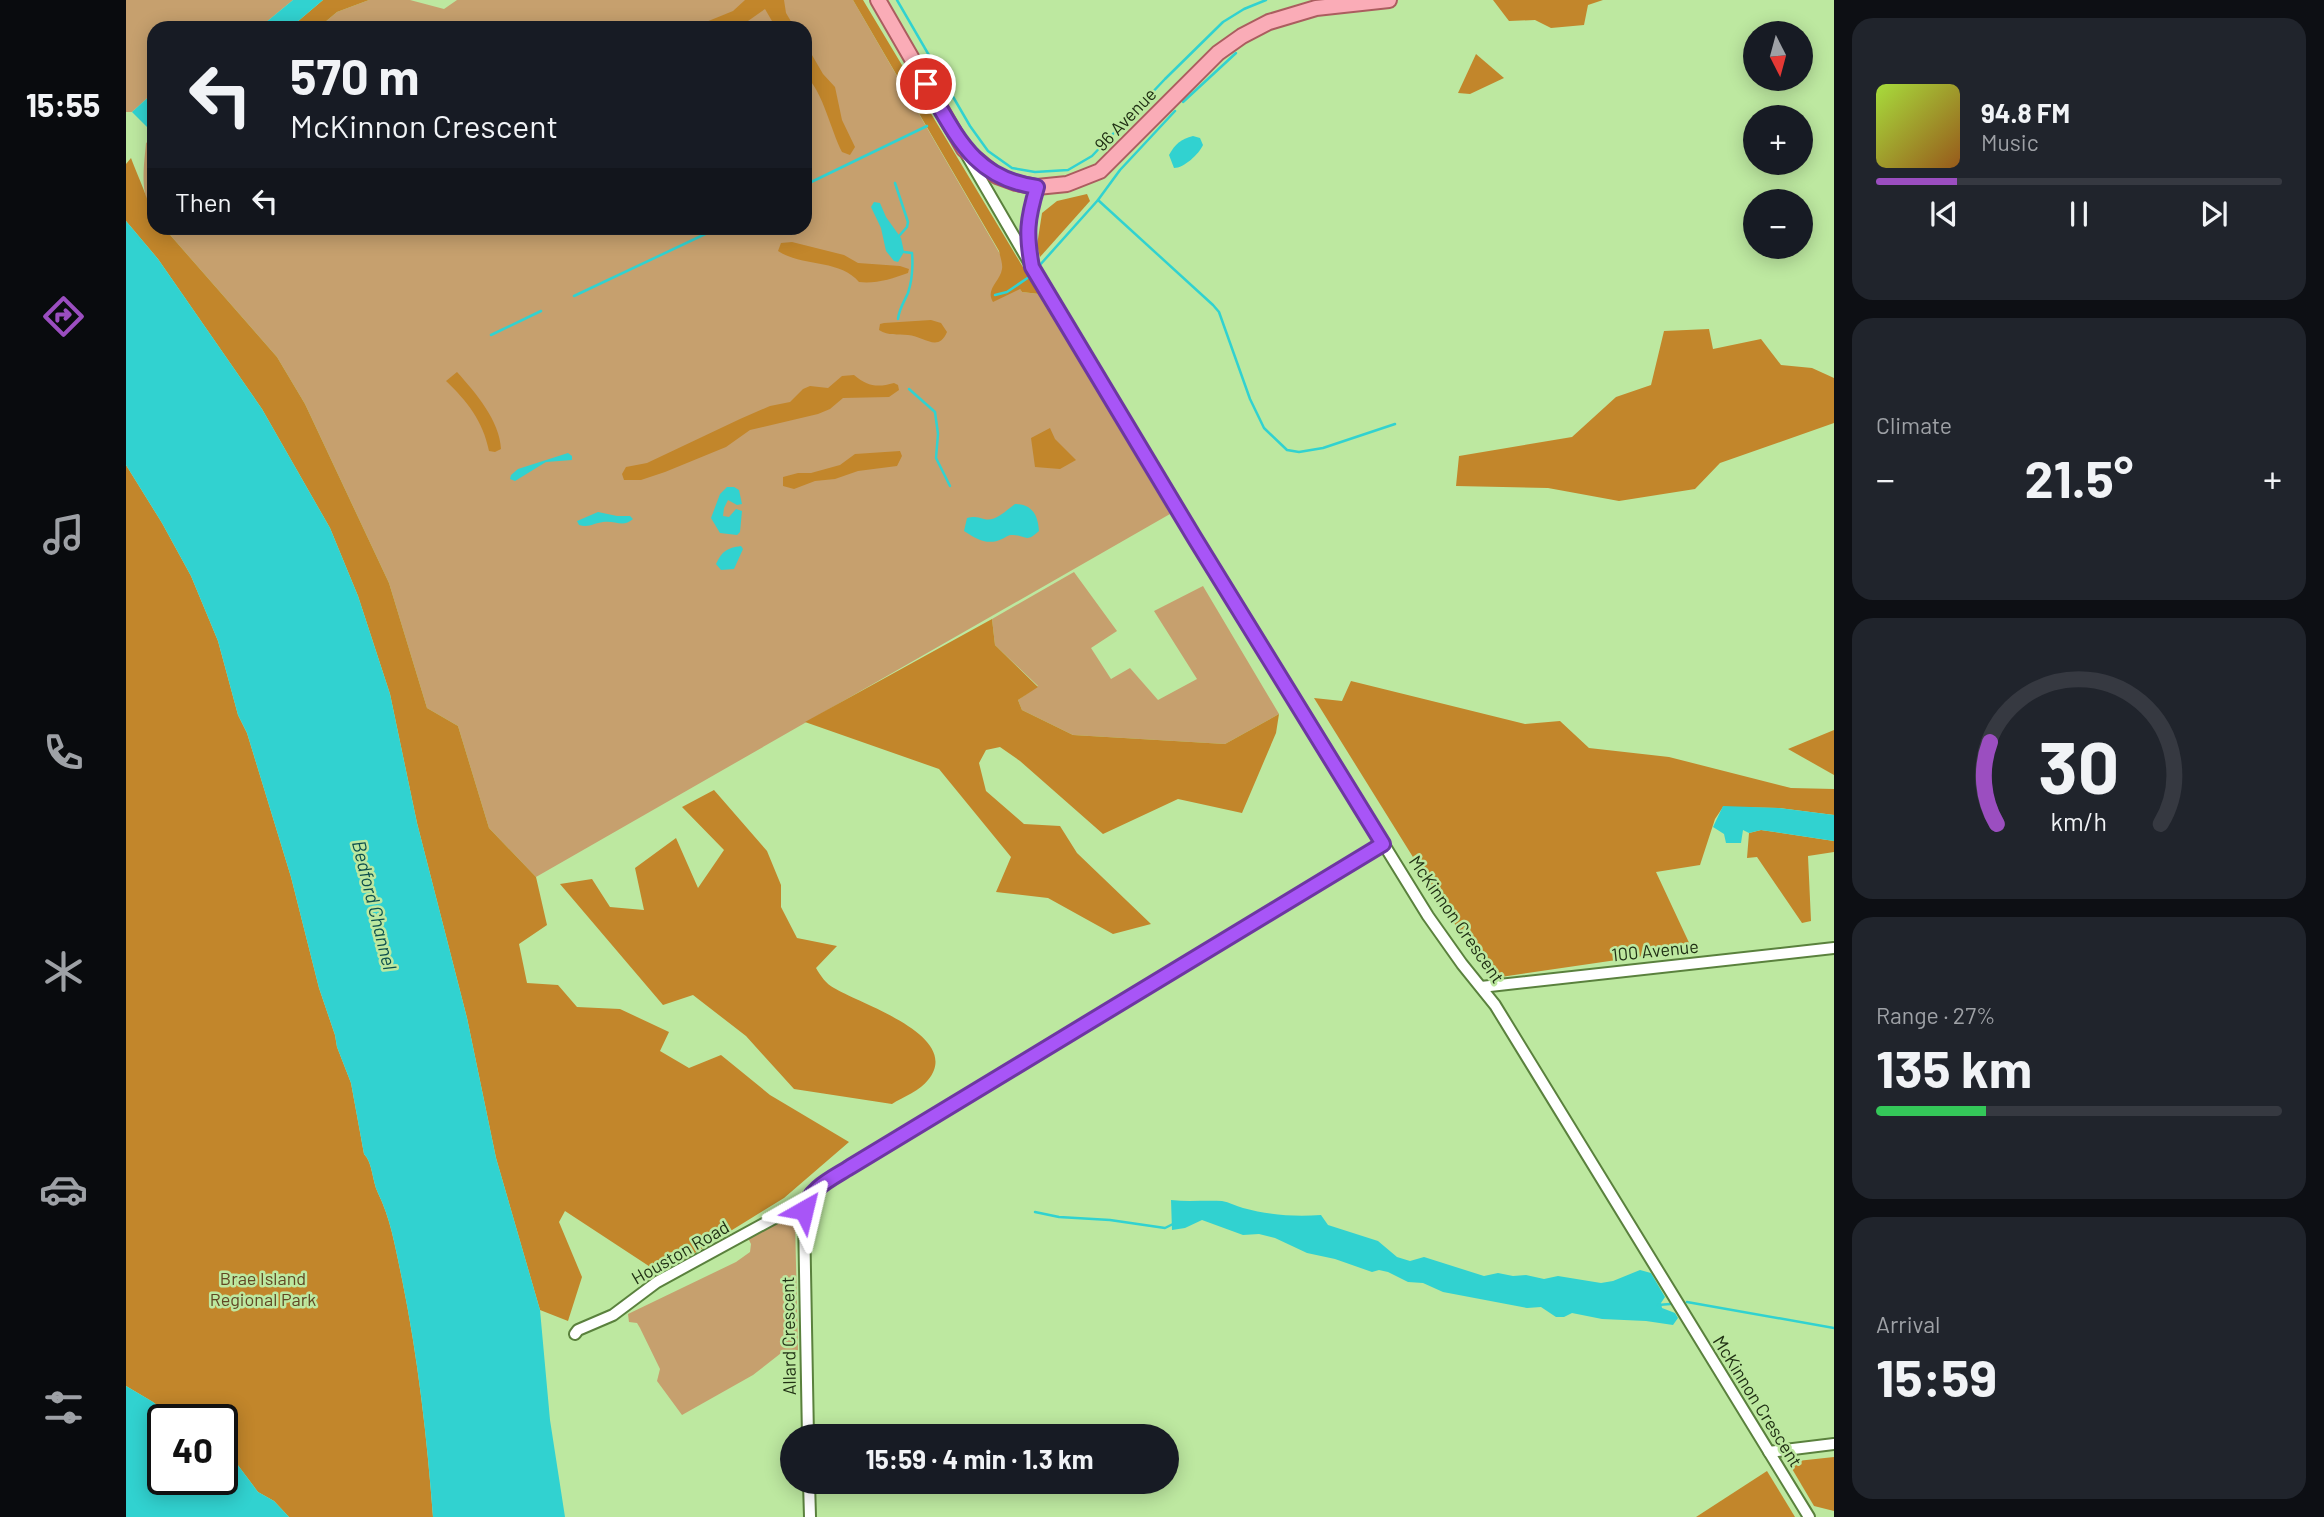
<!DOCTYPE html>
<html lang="en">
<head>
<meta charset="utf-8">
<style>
  :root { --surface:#171b24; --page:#20242c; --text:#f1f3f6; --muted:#9ea1a6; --line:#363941; --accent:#9b4ec0 }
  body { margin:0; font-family:Barlow,sans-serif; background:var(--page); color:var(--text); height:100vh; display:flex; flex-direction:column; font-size:26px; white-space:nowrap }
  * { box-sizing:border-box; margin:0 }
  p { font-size:23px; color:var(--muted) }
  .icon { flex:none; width:38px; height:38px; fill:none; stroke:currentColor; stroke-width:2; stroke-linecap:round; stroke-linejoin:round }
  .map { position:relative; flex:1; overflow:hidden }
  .sheet { display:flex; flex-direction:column; gap:18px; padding:18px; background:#0d0f14; width:490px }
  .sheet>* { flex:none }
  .top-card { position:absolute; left:21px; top:21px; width:665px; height:214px; border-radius:21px; box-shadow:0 4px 18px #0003; background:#171b24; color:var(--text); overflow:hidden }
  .needle { width:46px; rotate:174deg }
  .controls { position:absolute; left:1617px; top:21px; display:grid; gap:14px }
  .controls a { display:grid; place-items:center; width:70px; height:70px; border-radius:50%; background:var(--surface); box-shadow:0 4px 18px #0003; font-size:35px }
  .speed { position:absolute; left:21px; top:1404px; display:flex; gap:14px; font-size:35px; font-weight:700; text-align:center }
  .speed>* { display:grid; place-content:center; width:91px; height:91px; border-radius:50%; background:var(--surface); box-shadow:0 4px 18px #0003; line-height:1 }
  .speed .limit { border:4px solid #111; border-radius:10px; background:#fff; color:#111 }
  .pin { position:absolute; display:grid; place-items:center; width:60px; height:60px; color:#fff; margin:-30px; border:4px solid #fff; border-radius:50%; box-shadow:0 2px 7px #0007 }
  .me { position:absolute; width:77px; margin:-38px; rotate:37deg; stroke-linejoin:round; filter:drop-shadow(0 0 5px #0008) }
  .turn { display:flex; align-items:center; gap:24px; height:147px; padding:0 28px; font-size:32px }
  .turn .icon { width:91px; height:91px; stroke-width:2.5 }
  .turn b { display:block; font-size:49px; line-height:60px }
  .then { display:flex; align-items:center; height:66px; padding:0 28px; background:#0003; gap:14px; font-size:26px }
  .big { font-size:52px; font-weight:700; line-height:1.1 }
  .sheet .widget { flex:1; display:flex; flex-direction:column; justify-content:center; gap:10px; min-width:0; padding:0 24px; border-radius:21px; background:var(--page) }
  .sheet .dial { align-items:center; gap:0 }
  .dial svg { height:182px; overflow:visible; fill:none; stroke:var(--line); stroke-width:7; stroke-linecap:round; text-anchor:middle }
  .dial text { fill:var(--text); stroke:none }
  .song { display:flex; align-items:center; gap:21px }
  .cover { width:84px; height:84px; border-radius:10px; background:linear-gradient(135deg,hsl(80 70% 55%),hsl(30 70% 35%)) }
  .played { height:7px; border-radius:4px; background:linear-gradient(90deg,var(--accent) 20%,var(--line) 20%) }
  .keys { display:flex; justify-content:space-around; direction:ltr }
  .heat { display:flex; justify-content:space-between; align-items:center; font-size:38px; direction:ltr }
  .charge { height:10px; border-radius:5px; background:linear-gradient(90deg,#34c759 27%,var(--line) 0) }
  .trip { position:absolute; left:654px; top:1424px; width:399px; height:70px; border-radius:35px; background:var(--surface); box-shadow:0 4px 18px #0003; font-weight:700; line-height:70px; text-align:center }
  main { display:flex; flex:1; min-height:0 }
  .menu { display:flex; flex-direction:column; width:126px; justify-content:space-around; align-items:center; background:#090b0e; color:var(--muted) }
  .menu .icon { width:49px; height:49px }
  .menu .active { color:var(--accent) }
  .menu b { font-size:32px; color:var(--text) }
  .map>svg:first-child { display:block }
  .green { fill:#c6a06e }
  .forest { fill:#c2862b }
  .water { fill:#31d2d0 }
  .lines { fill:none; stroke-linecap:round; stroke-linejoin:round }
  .stream { stroke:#31d2d0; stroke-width:2.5 }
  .minor-casing { stroke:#5a813d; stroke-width:14 }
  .major-casing { stroke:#ab5d5f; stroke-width:18 }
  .minor { stroke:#fff; stroke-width:10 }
  .major { stroke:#faacb7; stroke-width:14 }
  .route-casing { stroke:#6d37a1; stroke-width:18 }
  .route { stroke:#a855f7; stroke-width:12 }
  .labels { text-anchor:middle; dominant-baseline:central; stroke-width:5; stroke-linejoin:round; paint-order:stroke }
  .street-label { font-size:18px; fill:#203014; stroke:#bde8a0 }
  .park-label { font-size:18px; fill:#614724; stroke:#bde8a0 }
  .water-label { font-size:19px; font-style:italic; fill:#0c4f4e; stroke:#bde8a0 }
</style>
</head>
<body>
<main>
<nav class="menu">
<b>15:55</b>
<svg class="icon active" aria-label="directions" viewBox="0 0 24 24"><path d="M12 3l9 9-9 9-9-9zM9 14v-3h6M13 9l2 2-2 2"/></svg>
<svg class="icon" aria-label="music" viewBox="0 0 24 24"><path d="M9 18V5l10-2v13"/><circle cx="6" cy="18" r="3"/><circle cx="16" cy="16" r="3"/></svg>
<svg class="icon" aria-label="phone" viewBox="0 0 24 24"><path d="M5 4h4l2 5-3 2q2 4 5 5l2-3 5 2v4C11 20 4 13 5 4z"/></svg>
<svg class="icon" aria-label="climate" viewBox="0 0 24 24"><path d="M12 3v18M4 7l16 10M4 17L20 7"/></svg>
<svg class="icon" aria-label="car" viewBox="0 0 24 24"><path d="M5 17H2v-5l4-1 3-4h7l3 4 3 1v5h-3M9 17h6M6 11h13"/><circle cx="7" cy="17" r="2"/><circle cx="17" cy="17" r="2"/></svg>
<svg class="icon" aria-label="filters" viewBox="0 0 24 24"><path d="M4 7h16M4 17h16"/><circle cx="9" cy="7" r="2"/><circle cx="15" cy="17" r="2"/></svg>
</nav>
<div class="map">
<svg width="1708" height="1517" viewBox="0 0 1708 1517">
  <rect width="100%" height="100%" fill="#bde8a0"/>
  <!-- green -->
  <g class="green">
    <path d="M0,0h167l-34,28h-105v64l-22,20h-6z"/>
    <path d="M243,0h41l34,9 13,-9h396l169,292 17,2 131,220 -634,363 -47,-49 -31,-102 -31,-18 -38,-125 -84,-179 -28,-47 -113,-129h641v-200h-487l19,-16z"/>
    <path d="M28,137v77c-15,-19 -10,-48 -8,-71z"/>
    <path d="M948,572l43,59 -26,17 20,31 19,-11 28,32 39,-21 -43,-68 49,-25 76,128 -54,30 -152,-9 -51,-25 -4,-10 20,-14 -43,-41 -3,-26z"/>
    <path d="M663,1216l6,5 3,129 -11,4 -2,-4 -32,25 -71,40 -25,-34 3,-12 -20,-41 -3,-5 -8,-1 -1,-8 108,-52 14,-10 1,-8 -3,-6z"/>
  </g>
  <!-- forest -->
  <g class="forest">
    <path d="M197,0h46l-32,12 -19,16h-28z"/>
    <path d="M619,0h39l2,13 9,15h-19l-11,-19 -27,19h-35l3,-6 27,-11z"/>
    <path d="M727,0h10l176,294 -17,-2 -2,-3 -27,13c-8,-13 7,-20 9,-33 1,-5 -2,-13 -3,-18z"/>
    <path d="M1367,0h110l-15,5 -4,20 -33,3 -16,-8 -26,1z"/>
    <path d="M679,43l18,31 12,13 7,33 13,27 -5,8 -8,-3c-11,-21 -19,-61 -37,-77z"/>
    <path d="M1350,54l28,24 -34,16 -12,-1z"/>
    <path d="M5,158c7,19 23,52 23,70h10l113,129 28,47 84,179 38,125 31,18 31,102 47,49 11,48 -28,19 8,39 31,2 19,22 43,2 49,23 -9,19 29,17 32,-13 49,40 79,47 -65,56 -123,76 -96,-63 -6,11 23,55 -14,44 -28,-11 -44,-152 -29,-140 -50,-195 -27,-129 -32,-98 -28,-68 -68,-119 -104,-150 -32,-38v-57z"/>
    <path d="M961,194l3,7 -50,56 -3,-12 5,-32 15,-12z"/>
    <path d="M666,242l52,13 14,8 42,3 9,3 -1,4c-16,6 -33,11 -49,9 -19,-23 -57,-15 -81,-31l3,-8z"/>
    <path d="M805,320l10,3 6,9c-9,21 -23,4 -39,3 -11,-1 -19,1 -29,-5l1,-6 4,-1z"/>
    <path d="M1583,329l4,20 48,-10 20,26 31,3 22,10v45l-114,40 -25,26 -76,12 -71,-13 -92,-2 3,-30 113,-19 44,-40 35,-12 13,-54z"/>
    <path d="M331,372c18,20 43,49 44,77l-6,3 -6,-1c-6,-30 -22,-50 -43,-70z"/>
    <path d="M728,375c13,11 23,13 40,8l4,2 1,5 -10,7 -46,1 -13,11 -12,5 -68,16 -24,17 -61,25 -24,8h-17l-2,-6 4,-7 21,-4 93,-44 30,-13 20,-4 13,-13 7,-3 18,2 14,-12z"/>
    <path d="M924,428l5,11 21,21 -16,9 -25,-2 -4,-29z"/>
    <path d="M774,451l2,5 -5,10 -39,5 -23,8 -20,2 -21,8 -11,-3v-9l15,-4h13l29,-8 15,-11z"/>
    <path d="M0,465l36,58 29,53 27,65 20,74 9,18 44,144 28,111 16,47 2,12 14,36 13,71c9,9 8,27 14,39 13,26 18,58 24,86 16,79 25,158 31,238h-144l-15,-16 -16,-9 -21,-28 -15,-10v-35h-48l-21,-17 -27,-16z"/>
    <path d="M866,619l3,26 43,42 -20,13 4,10 51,25 152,9 54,-30 -3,19 -34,80 -64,-14 -75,35 -83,-73 -20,-14 -14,3 -7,13 7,28 38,33 36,2 17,27 74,71 -38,10 -65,-36 -52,-6 15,-35 -72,-88 -134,-47z"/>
    <path d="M1225,681l174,43 35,-3 29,27 80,9 122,31 43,1v26l-55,-7 -56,-1 -8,12 -15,46 -44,7 36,77 -198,29 -40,-55 -140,-225 28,3z"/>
    <path d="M1708,730v45l-46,-26z"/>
    <path d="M588,790l53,61 14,34v22l16,31 40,8 -21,22c4,7 10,16 18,20 26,16 130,48 94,92 -7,10 -25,17 -36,24l-98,-15 -48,-53 -53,-41 -30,10 -103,-121 32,-5 18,28 34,3 -9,-42 41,-30 22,50 26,-38 -42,-43z"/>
    <path d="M1635,830l73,11v11l-26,4 3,65 -9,2 -45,-66 -10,1 2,-25z"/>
    <path d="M1708,1457v54l-20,-5 -26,-44z"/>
    <path d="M1641,1471l28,46h-99z"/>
  </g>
  <!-- water -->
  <g class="water">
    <path d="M167,0h30l-33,28h-31z"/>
    <path d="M28,92v45l-2,-5 -20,-20z"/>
    <path d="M1067,136l7,2 3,7c-4,9 -19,23 -29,23l-5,-13c6,-11 12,-16 24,-19z"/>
    <path d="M748,202l6,1 6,14 15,21 3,14 -6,10 -4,-1 -8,-10 -5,-23 -10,-21z"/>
    <path d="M0,221l32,38 104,150 68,119 28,68 32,98 27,129 50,195 29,140 44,152 10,110 15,97h-132c-6,-80 -15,-159 -31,-238 -6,-28 -11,-60 -24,-86 -6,-12 -5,-30 -14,-39l-13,-71 -14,-36 -2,-12 -16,-47 -28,-111 -44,-144 -9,-18 -20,-74 -27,-65 -29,-53 -36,-58z"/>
    <path d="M442,453l4,3v4l-26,2 -31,19 -5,-2 1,-4 7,-6z"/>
    <path d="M601,487h7l5,3 3,14 -5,1 -9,-5 -4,8 -1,8 6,1 7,-8 6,2 -2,21 -3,3 -17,-2 -9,-15 9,-24z"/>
    <path d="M889,504c17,0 23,11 24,27 -13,12 -12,5 -26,4 -6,0 -6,2 -11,4 -14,7 -26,0 -38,-8l3,-13c8,-2 10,-1 17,1 12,3 21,-8 31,-15z"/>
    <path d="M472,512l19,4h13l3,3c-10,9 -18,1 -30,3 -9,1 -14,6 -24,3l-2,-4z"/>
    <path d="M615,546l2,3 -9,20 -13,1 -5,-6c6,-13 11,-16 25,-18z"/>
    <path d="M1597,806l56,2 55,7v26l-73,-11 -12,3 -6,-3 -2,13h-15l-2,-9 -11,-7z"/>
    <path d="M1045,1200c17,2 34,0 51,1 7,1 14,5 21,7 26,7 51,9 78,7l7,10 50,16 19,16 13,4 14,-4 60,19 14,-3 15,3 13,-1 18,4 14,-3 43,7 12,-2 27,-11 11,3 14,24 -4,6 1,5 13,5 3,5 -5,7 -27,-4 -44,-2 -30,-6 -8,4h-8l-15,-10 -14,1 -84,-16 -20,-9 -15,-1 -20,-10 -9,-2 -7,2 -37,-13 -28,-6 -32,-15 -16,-4 -16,1 -41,-15 -17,8 -13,2z"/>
    <path d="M0,1386l27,16 21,17h-11v60h59v-25l15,10 21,28 16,9 15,16h-163z"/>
  </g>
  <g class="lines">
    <!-- stream -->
    <g class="stream">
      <path d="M771,0l73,126 18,25 24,17 23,4 33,-2 24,-14 73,-77 58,-57 21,-13 22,-9"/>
      <path d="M1057,102l53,-49"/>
      <path d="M769,183l13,39 -1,5 -8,9"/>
      <path d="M679,185l122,-59"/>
      <path d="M972,200l115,105 6,7 31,87 14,29 23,22 12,2 24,-4 72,-24"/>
      <path d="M913,266l59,-66 22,-30 55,-59"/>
      <path d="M869,295l12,-3 22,-15"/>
      <path d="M448,296l144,-68"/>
      <path d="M772,319c1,-10 6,-17 10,-26 4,-12 5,-27 4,-40l-8,-1"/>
      <path d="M365,335l50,-24"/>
      <path d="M783,389l26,23 3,22 -2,24 14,28"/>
      <path d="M909,1212l24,5 51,3 55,8 8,-4"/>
      <path d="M1561,1302l147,26"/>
      <path d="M1532,1305l12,-1"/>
    </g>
    <!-- minor casing -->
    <g class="minor-casing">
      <g id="minor">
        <path d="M839,152l64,110"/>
        <path d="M911,187c-9,28 -16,58 -2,85l159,265 234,379 34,48 33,41 314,512"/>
        <path d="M1355,987l353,-39"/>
        <path d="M449,1334l3,-4 35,-15 44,-33 132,-72 17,-7"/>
        <path d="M682,1437l-4,-221c1,-26 27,-37 46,-49l533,-324"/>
        <path d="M1643,1452l65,-8"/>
        <path d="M683,1482l1,35"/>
      </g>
    </g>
    <!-- major casing -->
    <g class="major-casing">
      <path id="major" d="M752,0l86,149 33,27 19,7 21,4 30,-3 33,-13 118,-118 24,-17 27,-14 47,-14 73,-8"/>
    </g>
    <!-- minor -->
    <use href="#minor" class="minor"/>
    <!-- major -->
    <use href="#major" class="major"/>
  </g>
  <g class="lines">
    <!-- route casing -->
    <g class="route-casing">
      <path id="route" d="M678,1210c5,-22 29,-32 46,-43l533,-323 -189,-307 -162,-270c-6,-33 -5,-47 5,-80 -65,-9 -81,-53 -111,-103"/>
    </g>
    <!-- route -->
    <use href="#route" class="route"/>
  </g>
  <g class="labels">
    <!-- street labels -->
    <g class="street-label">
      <text transform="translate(999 119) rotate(-46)">96 Avenue</text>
      <text transform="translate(1331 919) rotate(55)">McKinnon Crescent</text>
      <text transform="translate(1529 950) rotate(-6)">100 Avenue</text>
      <text transform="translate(554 1252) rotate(-30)">Houston Road</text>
      <text transform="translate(662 1336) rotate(-91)">Allard Crescent</text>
      <text transform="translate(1632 1401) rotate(58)">McKinnon Crescent</text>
    </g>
    <!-- park labels -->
    <g class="park-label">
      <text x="137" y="1278">Brae Island<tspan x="137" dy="21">Regional Park</tspan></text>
    </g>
    <!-- water labels -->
    <g class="water-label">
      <text transform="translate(249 905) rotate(76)">Bedford Channel</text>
    </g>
  </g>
</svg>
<div class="controls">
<a><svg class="needle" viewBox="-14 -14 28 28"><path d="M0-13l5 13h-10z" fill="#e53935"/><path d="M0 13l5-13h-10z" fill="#9ea1a6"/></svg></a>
<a>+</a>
<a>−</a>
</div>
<div class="speed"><div class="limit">40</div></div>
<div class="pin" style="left:800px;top:84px;background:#d93025"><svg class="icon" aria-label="arrive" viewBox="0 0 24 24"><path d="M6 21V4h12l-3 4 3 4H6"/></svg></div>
<svg class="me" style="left:678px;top:1210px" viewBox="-20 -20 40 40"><path d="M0-17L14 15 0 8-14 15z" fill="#a855f7" stroke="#fff" stroke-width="4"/></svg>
<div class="trip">15:59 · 4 min · 1.3 km</div>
<div class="top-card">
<div class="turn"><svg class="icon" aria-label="left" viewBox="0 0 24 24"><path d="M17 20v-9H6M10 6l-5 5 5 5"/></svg><div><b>570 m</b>McKinnon Crescent</div></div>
<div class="then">Then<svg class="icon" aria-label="left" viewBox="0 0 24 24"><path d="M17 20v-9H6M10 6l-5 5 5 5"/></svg></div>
</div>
</div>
<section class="sheet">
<div class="widget">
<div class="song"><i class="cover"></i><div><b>94.8 FM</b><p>Music</p></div></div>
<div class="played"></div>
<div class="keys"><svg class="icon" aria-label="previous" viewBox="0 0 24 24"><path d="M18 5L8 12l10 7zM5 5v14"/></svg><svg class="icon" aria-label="pause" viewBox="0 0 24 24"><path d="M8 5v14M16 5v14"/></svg><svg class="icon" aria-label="next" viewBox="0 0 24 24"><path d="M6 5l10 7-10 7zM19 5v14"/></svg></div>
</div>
<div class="widget"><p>Climate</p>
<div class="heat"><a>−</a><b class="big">21.5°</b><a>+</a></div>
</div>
<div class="widget dial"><svg viewBox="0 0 100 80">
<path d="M14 69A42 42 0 1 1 86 69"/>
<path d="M14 69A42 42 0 0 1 11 33" stroke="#9b4ec0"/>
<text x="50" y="56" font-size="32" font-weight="700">30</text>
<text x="50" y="72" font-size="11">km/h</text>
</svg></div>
<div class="widget"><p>Range · 27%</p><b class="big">135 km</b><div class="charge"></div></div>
<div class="widget"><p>Arrival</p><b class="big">15:59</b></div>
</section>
</main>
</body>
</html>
